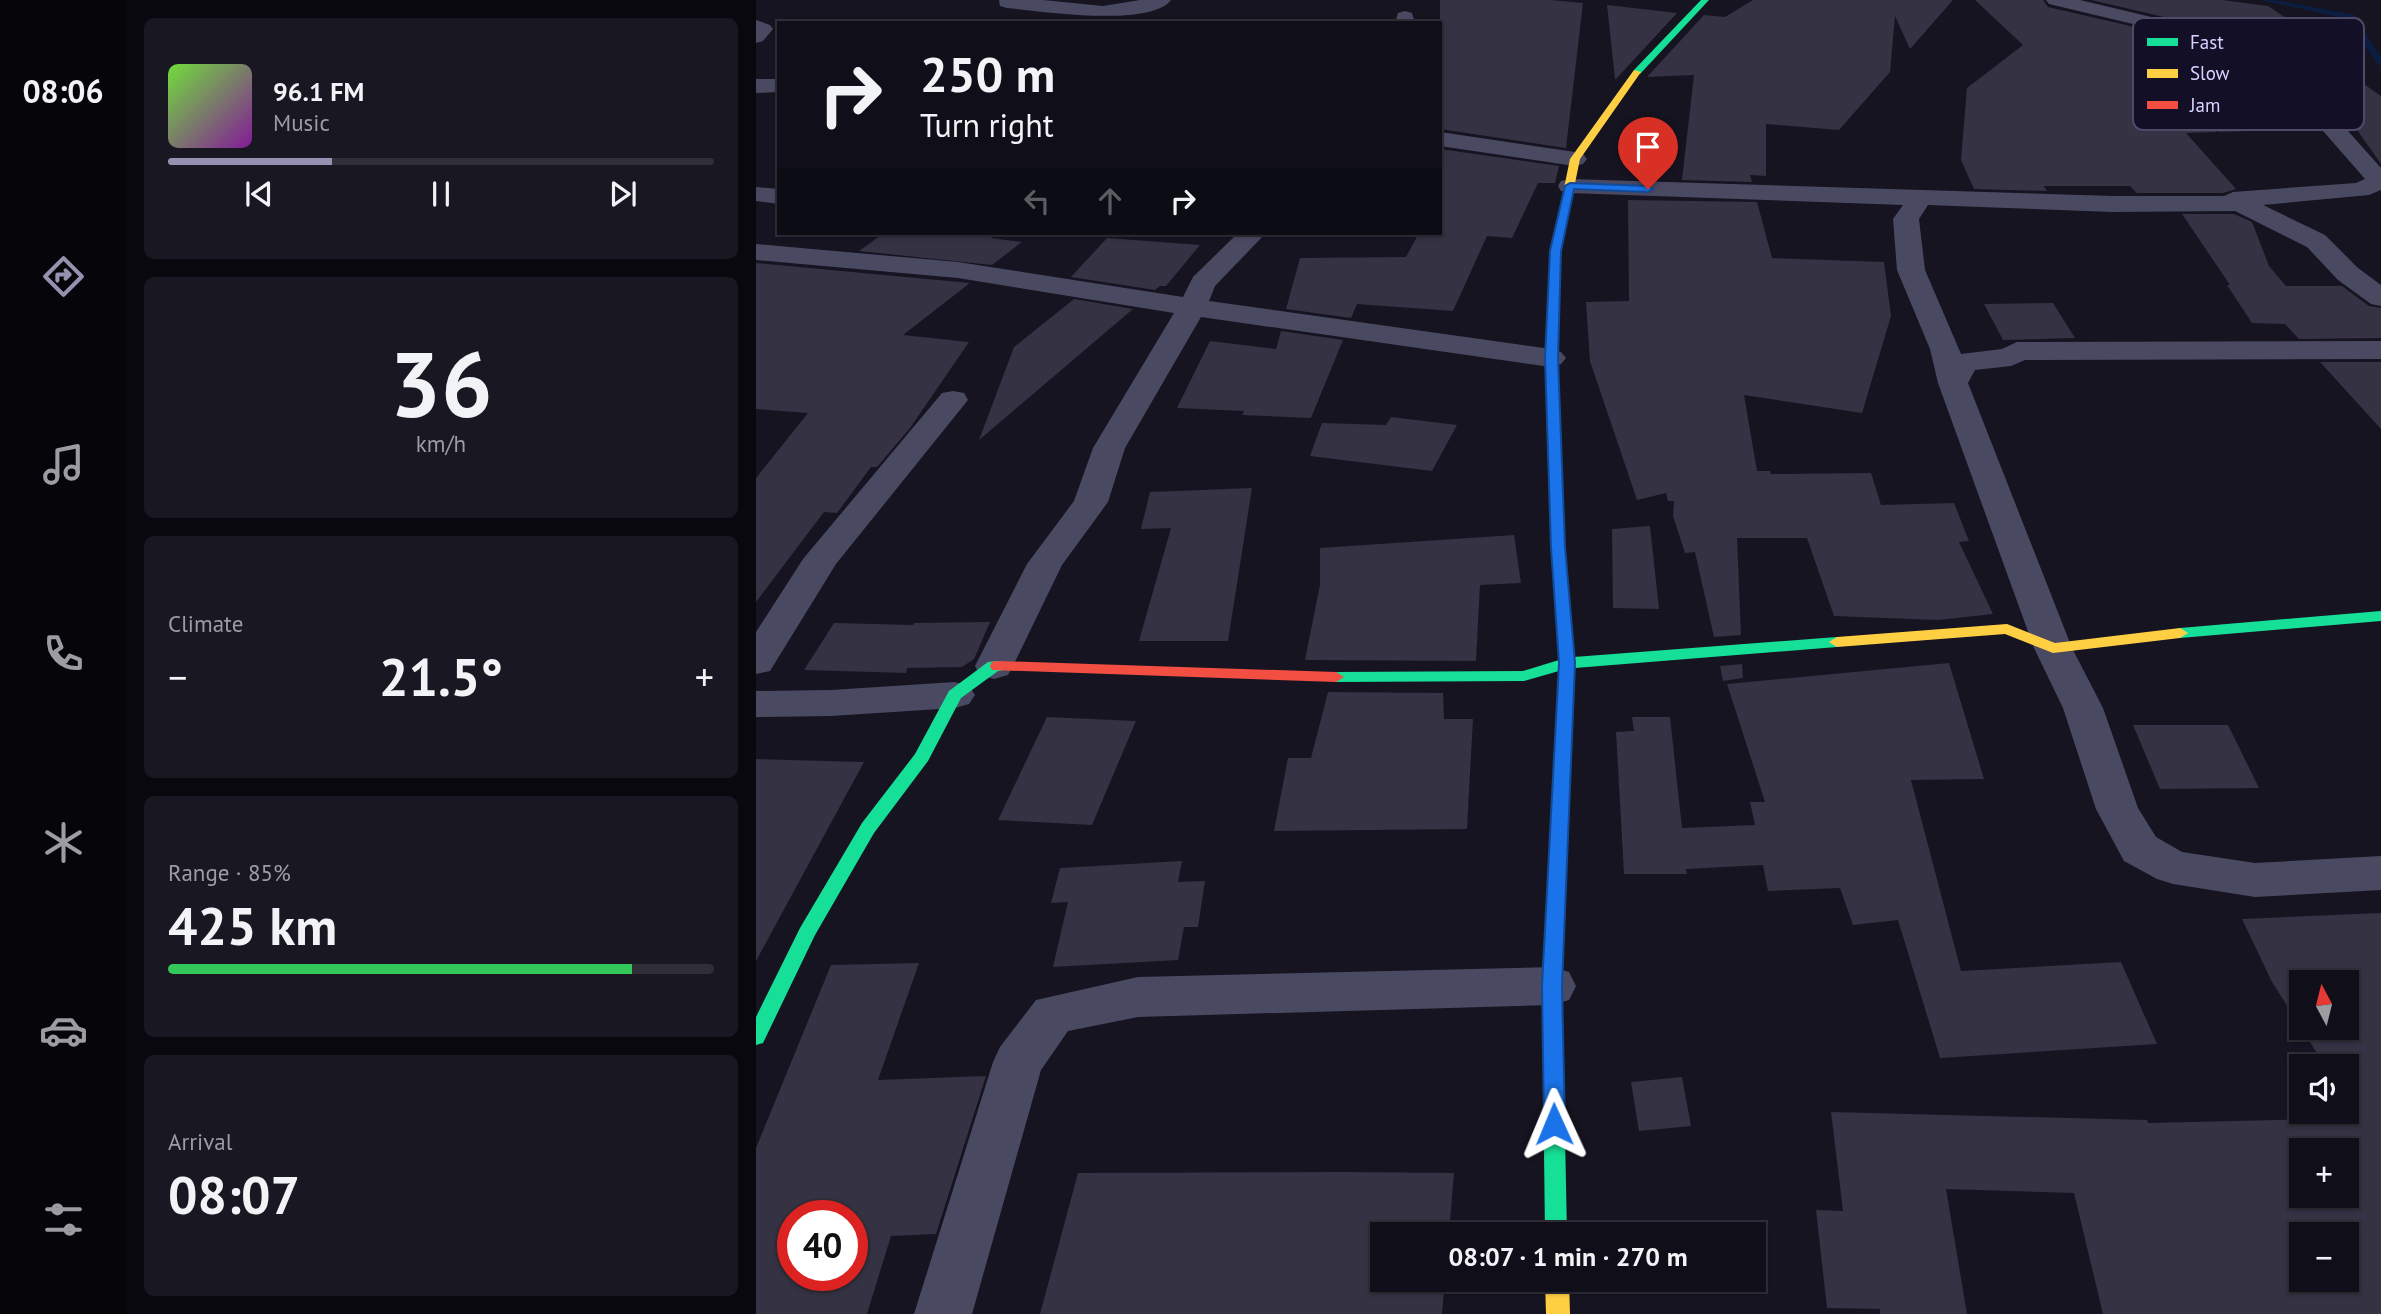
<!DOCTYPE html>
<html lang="en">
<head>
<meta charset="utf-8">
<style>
  :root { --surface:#100f19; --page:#191822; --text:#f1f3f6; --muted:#9c9ca2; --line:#302f38; --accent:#9591b1 }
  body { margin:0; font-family:"PT Sans",sans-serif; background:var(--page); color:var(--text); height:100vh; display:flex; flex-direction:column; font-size:26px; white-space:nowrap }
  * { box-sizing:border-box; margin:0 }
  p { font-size:23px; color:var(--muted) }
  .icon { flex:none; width:38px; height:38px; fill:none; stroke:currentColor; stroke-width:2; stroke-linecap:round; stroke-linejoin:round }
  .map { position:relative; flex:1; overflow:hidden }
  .panel { display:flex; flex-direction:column; gap:18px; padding:18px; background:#09080e; width:630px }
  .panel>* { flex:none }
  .top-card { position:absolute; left:21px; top:21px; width:665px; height:214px; border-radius:0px; box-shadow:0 2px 5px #0004,0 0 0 2px var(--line); background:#100f19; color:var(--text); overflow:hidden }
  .needle { width:46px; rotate:353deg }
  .fabs { position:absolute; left:1533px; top:970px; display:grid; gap:14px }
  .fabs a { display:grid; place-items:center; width:70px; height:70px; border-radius:0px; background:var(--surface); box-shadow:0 2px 5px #0004,0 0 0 2px var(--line); font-size:35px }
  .speed { position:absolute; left:21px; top:1200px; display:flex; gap:14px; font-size:35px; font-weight:700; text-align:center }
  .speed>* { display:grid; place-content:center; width:91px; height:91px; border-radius:50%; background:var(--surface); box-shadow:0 2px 5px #0004,0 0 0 2px var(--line); line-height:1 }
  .speed .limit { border:10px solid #d22; background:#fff; color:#111 }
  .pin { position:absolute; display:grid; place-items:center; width:60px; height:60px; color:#fff; margin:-72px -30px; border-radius:50% 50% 50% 0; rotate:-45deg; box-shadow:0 0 7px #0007 }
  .pin .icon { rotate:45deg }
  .me { position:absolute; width:77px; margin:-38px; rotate:359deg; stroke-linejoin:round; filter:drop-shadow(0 0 5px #0008) }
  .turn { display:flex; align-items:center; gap:24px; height:147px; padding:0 28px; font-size:32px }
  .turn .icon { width:91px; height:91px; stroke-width:2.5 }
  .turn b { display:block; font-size:49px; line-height:60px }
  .lanes { display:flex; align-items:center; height:66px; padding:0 28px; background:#0003; justify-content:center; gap:35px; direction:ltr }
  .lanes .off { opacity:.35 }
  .big { font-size:52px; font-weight:700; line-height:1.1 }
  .panel .tile { flex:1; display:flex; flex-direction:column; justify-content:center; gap:10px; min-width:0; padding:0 24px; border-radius:10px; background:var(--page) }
  .panel .dial { align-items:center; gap:0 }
  .dial b { font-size:91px; line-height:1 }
  .song { display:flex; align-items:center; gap:21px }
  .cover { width:84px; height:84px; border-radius:10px; background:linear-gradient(135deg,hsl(100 70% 55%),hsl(290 70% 35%)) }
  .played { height:7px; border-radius:4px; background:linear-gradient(90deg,var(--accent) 30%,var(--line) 30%) }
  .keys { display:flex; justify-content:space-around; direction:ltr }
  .heat { display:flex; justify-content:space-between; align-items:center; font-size:38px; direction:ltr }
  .charge { height:10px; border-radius:5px; background:linear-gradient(90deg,#34c759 85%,var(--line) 0) }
  .trip { position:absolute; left:614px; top:1222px; width:396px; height:70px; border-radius:0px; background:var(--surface); box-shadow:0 2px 5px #0004,0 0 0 2px var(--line); font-weight:700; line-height:70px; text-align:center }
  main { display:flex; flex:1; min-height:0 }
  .tab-bar { display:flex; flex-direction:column; width:126px; justify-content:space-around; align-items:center; background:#06060a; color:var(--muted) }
  .tab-bar .icon { width:49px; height:49px }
  .tab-bar .selected { color:var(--accent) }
  .tab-bar b { font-size:32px; color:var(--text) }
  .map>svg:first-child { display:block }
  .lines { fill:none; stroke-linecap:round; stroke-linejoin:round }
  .stream { fill:#0b1e41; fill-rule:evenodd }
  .building { fill:#343243; fill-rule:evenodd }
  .street { fill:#4a4962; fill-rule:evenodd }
  .fast { fill:#16e098; fill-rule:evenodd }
  .slow { fill:#ffcf43; fill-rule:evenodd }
  .jam { fill:#f24e42; fill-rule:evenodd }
  .route { fill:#1a73e8; stroke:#114b97; stroke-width:2 }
  .key { fill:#130f26; stroke:#4e4a67; stroke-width:2 }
  .key-label { font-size:19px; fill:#d9d4ff }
</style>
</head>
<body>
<main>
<nav class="tab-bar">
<b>08:06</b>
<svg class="icon selected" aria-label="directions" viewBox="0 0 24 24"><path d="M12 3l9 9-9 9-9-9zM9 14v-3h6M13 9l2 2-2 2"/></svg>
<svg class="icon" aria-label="music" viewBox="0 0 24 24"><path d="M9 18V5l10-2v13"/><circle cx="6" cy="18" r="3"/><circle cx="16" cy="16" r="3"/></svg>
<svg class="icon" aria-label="phone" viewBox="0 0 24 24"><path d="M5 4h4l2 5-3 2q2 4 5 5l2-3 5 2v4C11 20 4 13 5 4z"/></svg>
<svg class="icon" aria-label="climate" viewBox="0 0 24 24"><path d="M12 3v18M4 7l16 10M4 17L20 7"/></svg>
<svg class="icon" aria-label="car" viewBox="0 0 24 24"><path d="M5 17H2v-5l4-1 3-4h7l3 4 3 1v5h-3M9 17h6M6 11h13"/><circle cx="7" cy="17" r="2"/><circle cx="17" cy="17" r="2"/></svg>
<svg class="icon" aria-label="filters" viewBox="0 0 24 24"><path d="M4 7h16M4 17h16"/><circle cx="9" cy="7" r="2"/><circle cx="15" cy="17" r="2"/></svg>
</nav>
<section class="panel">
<div class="tile">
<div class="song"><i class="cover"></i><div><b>96.1 FM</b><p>Music</p></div></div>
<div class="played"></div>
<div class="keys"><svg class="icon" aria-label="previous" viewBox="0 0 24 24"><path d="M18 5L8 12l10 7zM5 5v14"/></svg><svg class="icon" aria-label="pause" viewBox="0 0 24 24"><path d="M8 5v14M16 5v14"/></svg><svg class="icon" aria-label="next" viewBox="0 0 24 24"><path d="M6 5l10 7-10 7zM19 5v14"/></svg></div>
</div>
<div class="tile dial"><b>36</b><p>km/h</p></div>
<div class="tile"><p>Climate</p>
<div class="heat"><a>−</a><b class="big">21.5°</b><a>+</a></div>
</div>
<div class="tile"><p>Range · 85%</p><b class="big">425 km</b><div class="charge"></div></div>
<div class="tile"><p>Arrival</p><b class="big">08:07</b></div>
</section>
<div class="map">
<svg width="1625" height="1314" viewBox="0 0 1625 1314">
  <rect width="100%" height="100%" fill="#161421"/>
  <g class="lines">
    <!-- stream -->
    <path class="stream" d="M1505,0h14l80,15 26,43v8l-4,-2 -28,-45z"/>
  </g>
  <!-- building -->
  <g class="building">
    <path d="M684,0h111l32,3 -17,145 -126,-19z"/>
    <path d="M997,0h200l-43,49 -15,-33 -5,56 -51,58 -73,-6v52l-16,-1 2,7 -70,-2 12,-105 -47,2 57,-62 21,2z"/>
    <path d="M1219,0h68l5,7 147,34 21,11 99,76 -96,4 -4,-3 2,3 -31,1 50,56 -13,4h-86l-7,-7h-86l3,5 -73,-2 -13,-29 6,-72 56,-43z"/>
    <path d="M1335,0h131l46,6 78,53 -16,1 51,36v68l-26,-37h-7l-116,-87 -21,-12z"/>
    <path d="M851,5l70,8 -61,66h-1z"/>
    <path d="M684,149l119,17 -4,17h-17l-26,55 -25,-2 -34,75 -96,-7 -6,14 -65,-9 14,-51 106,-1 13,-24 21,2z"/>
    <path d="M872,200l129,2 15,56 112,4 7,54 -29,97 -118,-18 13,76h13l1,3 100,-1 10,32 73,-2 15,38 -10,1 34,72 -55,6 -104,-4 -27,-78h-70l4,97 -27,2 -19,-85 -10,1 -12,-37 1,-15h-6l-2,-8 -29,7 -47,-139 -4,-59 43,-1z"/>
    <path d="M1426,214h52l18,8 17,44 17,20h56l27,20 12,2v30l-82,1 -14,-15 -33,-1 -25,-38h3z"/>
    <path d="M128,233h113l-6,5 31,4 -30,23 -133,-14z"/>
    <path d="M351,238l93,7 -34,41h-6l-5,4 -84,-13z"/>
    <path d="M0,263l214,20 -67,52 66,7 -59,86 -33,39h-6l-34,46 -13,-1 -68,90v-124l52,-65 -52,-4z"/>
    <path d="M318,299l59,10 -154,131 35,-93z"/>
    <path d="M1297,303l22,35 -72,2 -19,-36z"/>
    <path d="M525,331l62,9 -32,78 -69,-3 2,-4 -67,-3 33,-67 66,8z"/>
    <path d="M1564,362h61v67z"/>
    <path d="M635,417l66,8 -25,46 -122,-15 12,-33 64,2z"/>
    <path d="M496,488l-24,153h-89l32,-113 -30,1 9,-37z"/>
    <path d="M894,526l9,83 -46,-1 -1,-79z"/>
    <path d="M758,535l7,48 -41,2 -4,76 -171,-1 15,-75v-37z"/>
    <path d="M234,622l-16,37 -12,8 -55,1 -1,5 -102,-3 30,-47 79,2 1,-2z"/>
    <path d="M1193,663l35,116 -73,1 50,191 160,-9 36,82 -217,14 -42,-138 -45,5 -13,-37 -72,3 -5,-26 -77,4 1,5h-63l-8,-142 18,-1 -2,-14h38l12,111 73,-3 -5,-23h15l-38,-118z"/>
    <path d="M986,664l1,14 -20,3 -3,-15z"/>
    <path d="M572,692l115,1 1,26h29l-6,110 -193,2 14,-73h23z"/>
    <path d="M291,717l89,4 -44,104 -94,-5z"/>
    <path d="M1377,725h95l31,63 -99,1z"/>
    <path d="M0,759l108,3 -108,199z"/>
    <path d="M426,861l-4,21 27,-1 -7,46h-14l-6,33 -125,7 15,-65 -17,1 9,-35z"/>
    <path d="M1625,913v401h-278l-29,-121 -128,-4 21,125h-87v-5l-53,-1 -11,-98 27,1 -12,-99 316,8 1,3 210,-5 -11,-18v-34h-22l-53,-84 -30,-63zM1545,982h46v45h-46zM1545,1150h46v45h-46zM1545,1234h46v45h-46z"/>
    <path d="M163,963l-41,117 108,-4 -50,158 -45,2 -24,78h-111v-166l75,-183zM37,1216h59v60h-59z"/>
    <path d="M926,1077l9,49 -52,5 -8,-49z"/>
    <path d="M589,1172l109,1 -5,61h-67v45h63l-3,35h-402l38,-141z"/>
  </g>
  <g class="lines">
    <!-- street -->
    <g class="street">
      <path d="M243,0h44l60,6 37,-6h31c-21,28 -132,11 -164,8l-7,-2z"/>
      <path d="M1290,0h34l130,31 21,11 109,80 41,46v22l-12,5 -106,10 62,30 33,33 23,17v21l-10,-2 -33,-24 -31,-33 -72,-36 -122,1 -185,-7 -9,14 6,51 36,84 41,-5 15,-7 364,-1v18l-356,1 -14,6 -36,4 -7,13 104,265 31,60 35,100 18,29 26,15 73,11 126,-7v34l-126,7 -82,-13 -16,-5 -33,-18 -28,-52 -33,-101 -29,-60 -96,-265 -8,-34 -33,-79 -4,-51 10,-14 -333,-12 -9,-2 -3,-5 3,-5 9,-2 543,17h111l9,-4 123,-9 9,-4 -41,-47 -107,-82 -21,-11 -147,-35z"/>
      <path d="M649,11l7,2 3,10h-20l3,-10z"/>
      <path d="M0,20l14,5 3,4 -10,12 -7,2z"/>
      <path d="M0,79h23v13l-23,1z"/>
      <path d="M684,132l135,20 8,2 4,5 -4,5 -8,2 -135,-20z"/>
      <path d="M0,187l23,2v15l-23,-3z"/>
      <path d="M482,233h28l-51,53 -6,15 342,48 10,3 5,6 -5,6 -10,3 -350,-50 -76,131 -17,54 -46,63 -49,101 -5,9 -14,4 -14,-4 -5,-9 52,-102 47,-63 19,-53 81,-135 -216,-35 -202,-18v-16l202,18 225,35 10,-20z"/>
      <path d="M197,391l11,2 4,7 -132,164 -66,107 -14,3v-42l47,-73 139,-166z"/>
      <path d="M199,682l14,4 6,9 -6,9 -14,4 -124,8 -75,1v-26l75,-1z"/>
      <path d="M796,967l17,5 7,14 -7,14 -17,5 -414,12 -70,14 -27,39 -69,244h-58l79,-252 7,-15 36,-47 102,-23z"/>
    </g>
    <!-- fast -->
    <g class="fast">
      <path d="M945,0h8l-69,74h-6v-4z"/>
      <path d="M798,429l7,4 4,113 9,111 263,-20 8,5 -8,5 -262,21 -13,318 5,248h-22l-3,-248 17,-315 -35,10 -188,1 -8,-5 8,-5 187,-1 36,-11 -8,-114 -4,-113z"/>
      <path d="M1625,611v10l-201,17 -8,-5 8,-5z"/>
      <path d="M242,661l6,1 2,4 -2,4 -6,1 -37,27 -33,63 -54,72 -59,102 -52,108 -7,2v-28l44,-89 62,-105 53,-69 34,-63 39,-29z"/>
    </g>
    <!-- slow -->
    <g class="slow">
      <path d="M878,70l7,2 -61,87 -19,92 -4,107 4,75 -7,4 -7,-4 -2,-75 6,-107 19,-92z"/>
      <path d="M1251,624l48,19 125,-15 8,5 -8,5 -127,15 -48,-19 -168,13 -8,-5 8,-5z"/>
      <path d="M789,1279h24l1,35h-24z"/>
    </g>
    <!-- jam -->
    <path class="jam" d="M242,661l338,11 8,5 -8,5 -344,-12 -2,-4 2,-4z"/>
  </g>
  <!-- route -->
  <path class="route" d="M814,183l78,3 5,3 -5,3 -74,-3 -13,62 -3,107 7,189 10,116 -13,323 3,138 -3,6 -8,3 -7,-3 -3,-6 -2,-138 17,-323 -8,-116 -6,-189 5,-107 15,-65z"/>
  <!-- legend -->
  <rect x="1377" y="18" width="231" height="112" rx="10" class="key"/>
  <rect x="1391" y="38" width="31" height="8" fill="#16e098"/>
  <rect x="1391" y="69" width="31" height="9" fill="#ffcf43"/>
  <rect x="1391" y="101" width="31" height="8" fill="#f24e42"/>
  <g class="key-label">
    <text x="1434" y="49">Fast</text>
    <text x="1434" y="80">Slow</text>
    <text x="1434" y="112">Jam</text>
  </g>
</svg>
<div class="fabs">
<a><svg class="needle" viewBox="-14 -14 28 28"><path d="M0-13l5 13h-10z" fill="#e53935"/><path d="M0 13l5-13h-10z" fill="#9c9ca2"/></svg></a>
<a><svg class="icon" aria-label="sound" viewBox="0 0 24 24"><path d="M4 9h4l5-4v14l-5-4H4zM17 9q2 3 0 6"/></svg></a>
<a>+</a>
<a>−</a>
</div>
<div class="speed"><div class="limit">40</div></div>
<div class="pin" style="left:892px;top:189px;background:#d93025"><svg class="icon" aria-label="arrive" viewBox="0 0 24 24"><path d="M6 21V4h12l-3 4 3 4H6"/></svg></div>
<svg class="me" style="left:798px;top:1124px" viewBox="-20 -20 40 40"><path d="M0-17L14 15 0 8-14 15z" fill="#1a73e8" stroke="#fff" stroke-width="4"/></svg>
<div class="trip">08:07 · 1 min · 270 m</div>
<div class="top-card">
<div class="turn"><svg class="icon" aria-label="right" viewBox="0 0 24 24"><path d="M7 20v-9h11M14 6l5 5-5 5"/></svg><div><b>250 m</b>Turn right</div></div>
<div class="lanes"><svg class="icon off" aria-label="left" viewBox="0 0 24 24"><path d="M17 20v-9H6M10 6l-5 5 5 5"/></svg><svg class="icon off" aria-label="ahead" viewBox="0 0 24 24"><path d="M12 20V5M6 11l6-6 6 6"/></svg><svg class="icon" aria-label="right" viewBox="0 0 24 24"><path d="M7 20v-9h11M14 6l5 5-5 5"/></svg></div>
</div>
</div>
</main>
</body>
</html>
